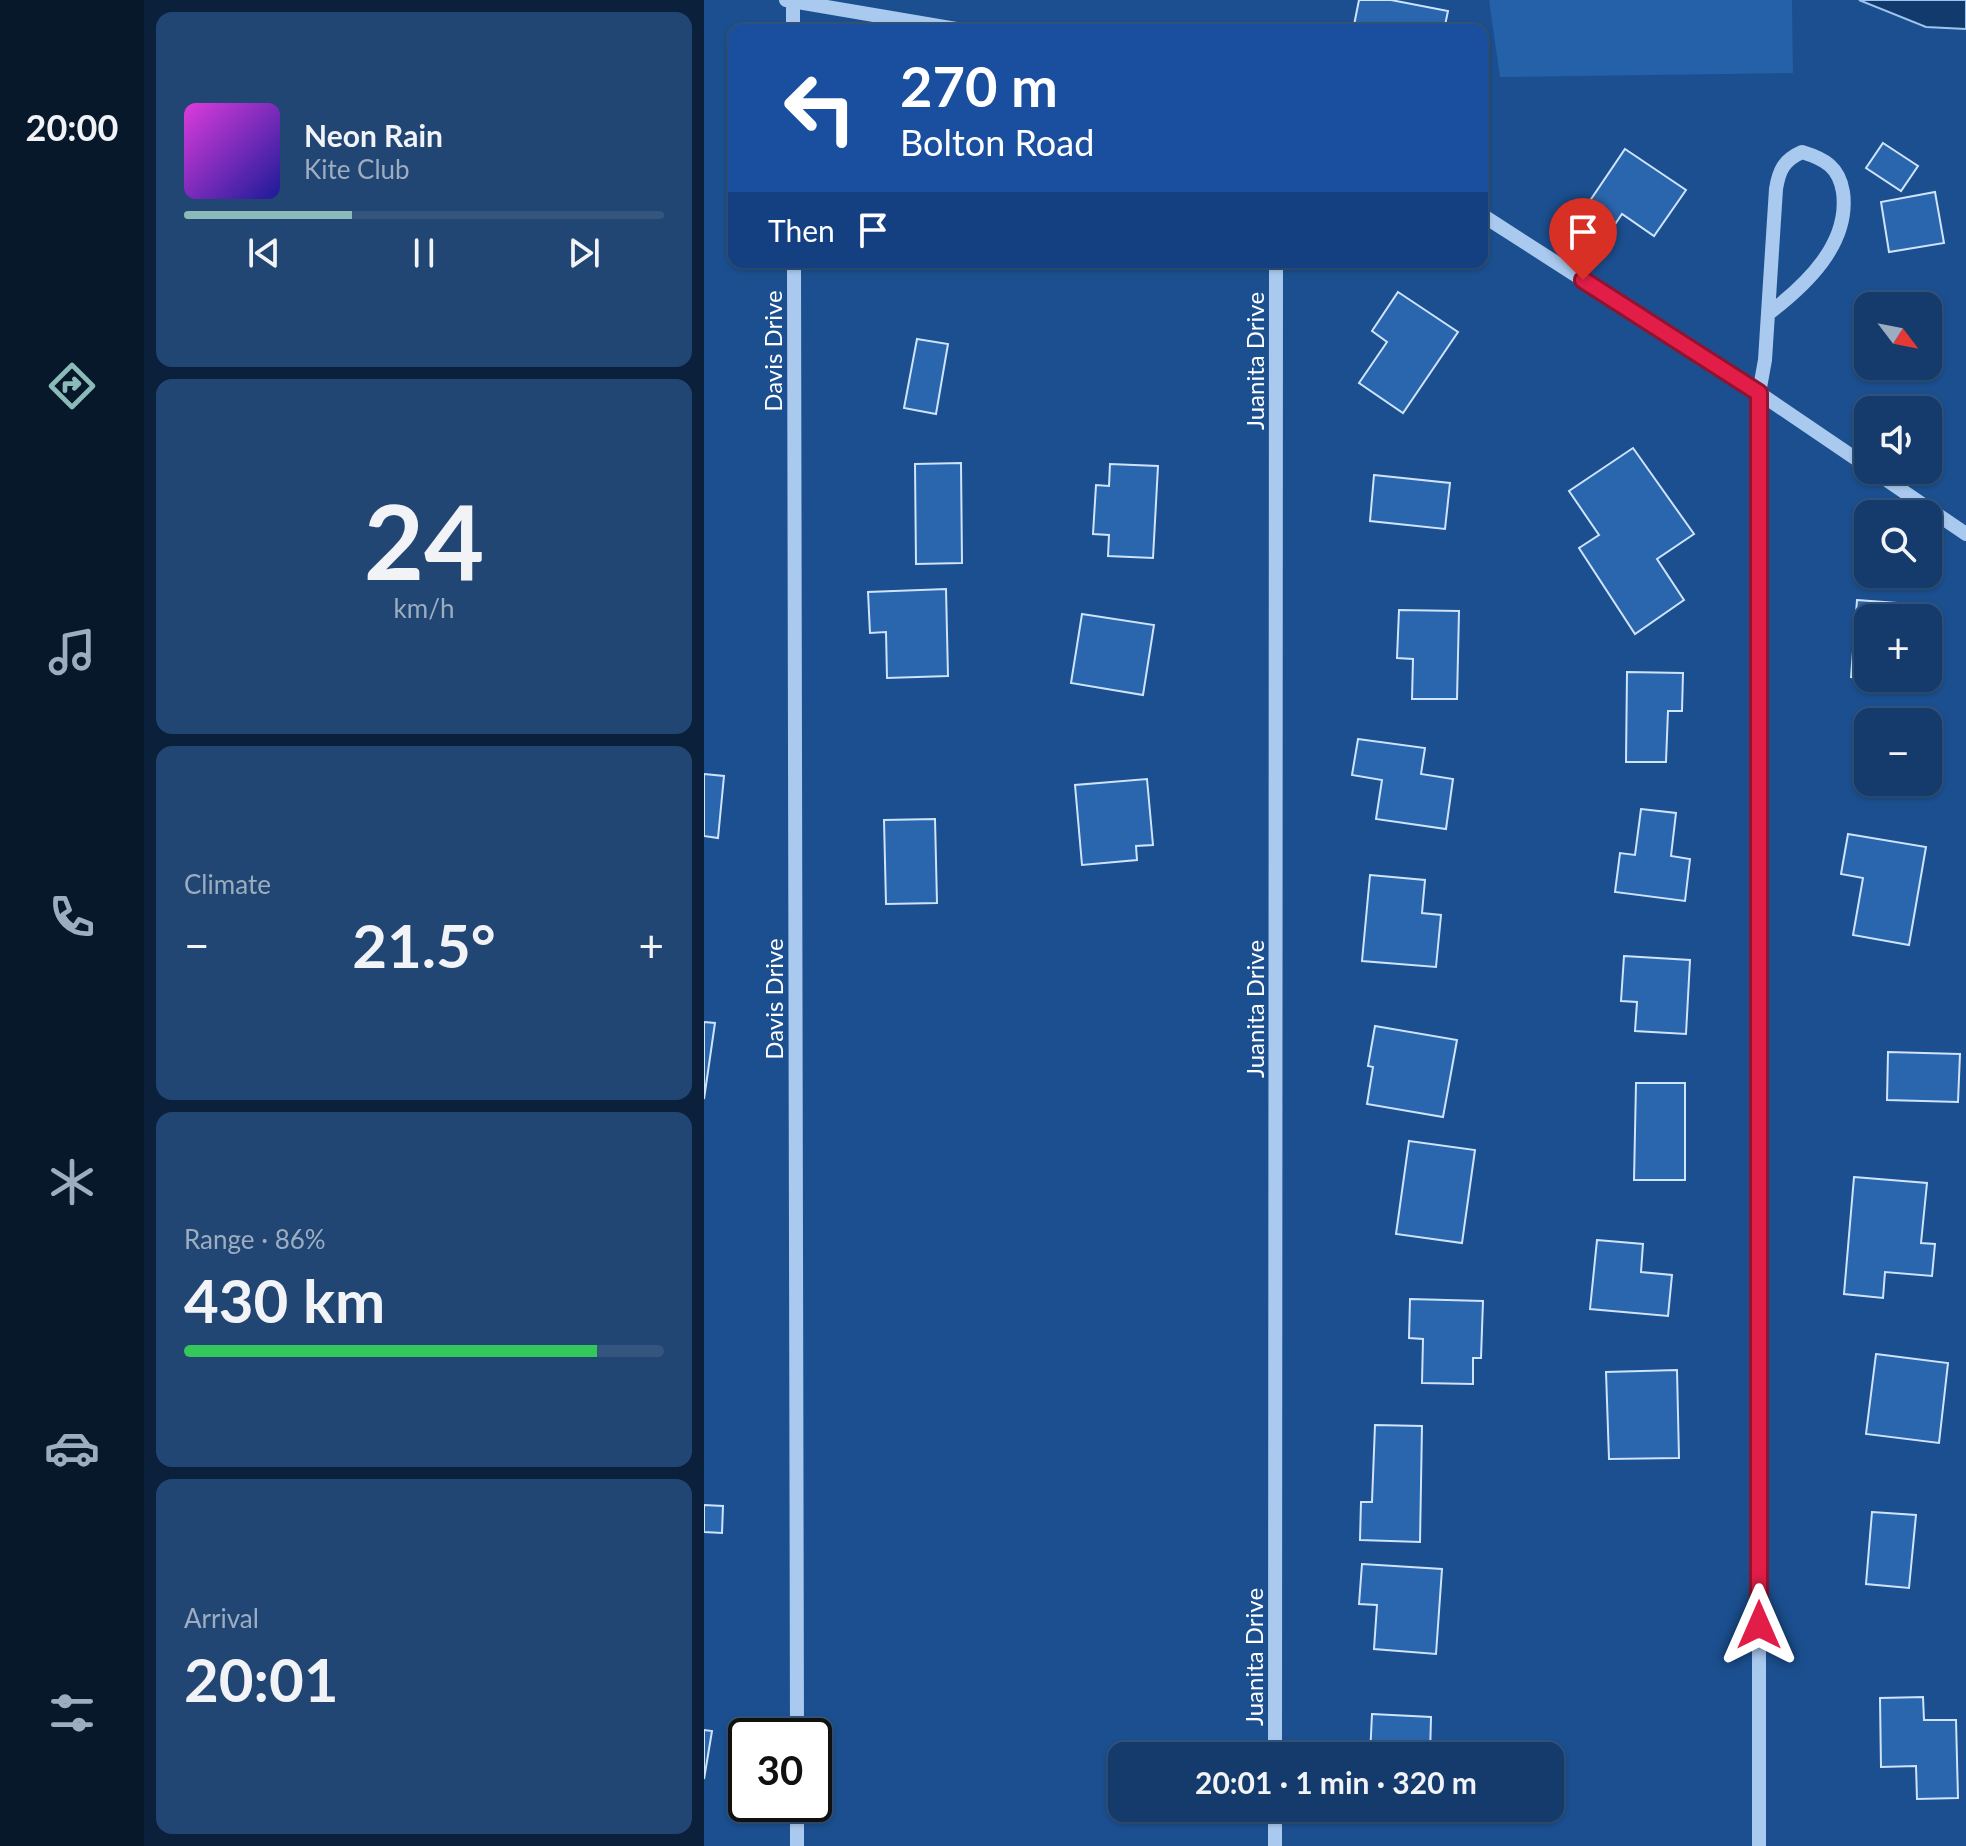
<!DOCTYPE html>
<html lang="en">
<head>
<meta charset="utf-8">
<style>
  :root { --surface:#143b6b; --page:#214673; --text:#f1f3f6; --muted:#9dadc1; --line:#33557e; --accent:#8bbbb9 }
  body { margin:0; font-family:Lato,sans-serif; background:var(--page); color:var(--text); height:100vh; display:flex; flex-direction:column; font-size:30px; white-space:nowrap }
  * { box-sizing:border-box; margin:0 }
  p { font-size:26px; color:var(--muted) }
  .icon { flex:none; width:44px; height:44px; fill:none; stroke:currentColor; stroke-width:2; stroke-linecap:round; stroke-linejoin:round }
  .map { position:relative; flex:1; overflow:hidden }
  .details { display:flex; flex-direction:column; gap:12px; padding:12px; background:#0b203b; width:560px }
  .details>* { flex:none }
  .hud { position:absolute; left:24px; top:24px; width:760px; height:244px; border-radius:16px; box-shadow:0 2px 6px #0004,0 0 0 2px var(--line); background:#1a4fa0; color:#fff; overflow:hidden }
  .needle { width:52px; rotate:122deg }
  .buttons { position:absolute; left:1150px; top:292px; display:grid; gap:16px }
  .buttons a { display:grid; place-items:center; width:88px; height:88px; border-radius:16px; background:var(--surface); box-shadow:0 2px 6px #0004,0 0 0 2px var(--line); font-size:40px }
  .speed { position:absolute; left:24px; top:1718px; display:flex; gap:16px; font-size:40px; font-weight:700; text-align:center }
  .speed>* { display:grid; place-content:center; width:104px; height:104px; border-radius:50%; background:var(--surface); box-shadow:0 2px 6px #0004,0 0 0 2px var(--line); line-height:1 }
  .speed .limit { border:4px solid #111; border-radius:12px; background:#fff; color:#111 }
  .pin { position:absolute; display:grid; place-items:center; width:68px; height:68px; color:#fff; margin:-82px -34px; border-radius:50% 50% 50% 0; rotate:-45deg; box-shadow:0 0 8px #0007 }
  .pin .icon { rotate:45deg }
  .me { position:absolute; width:88px; margin:-44px; rotate:0deg; stroke-linejoin:round; filter:drop-shadow(0 0 6px #0008) }
  .turn { display:flex; align-items:center; gap:28px; height:168px; padding:0 40px; font-size:36px }
  .turn .icon { width:104px; height:104px; stroke-width:2.5 }
  .turn b { display:block; font-size:56px; line-height:68px }
  .then { display:flex; align-items:center; height:76px; padding:0 40px; background:#0003; gap:16px; font-size:30px }
  .big { font-size:60px; font-weight:700; line-height:1.1 }
  .details .tile { flex:1; display:flex; flex-direction:column; justify-content:center; gap:12px; min-width:0; padding:0 28px; border-radius:16px; background:var(--page) }
  .details .dial { align-items:center; gap:0 }
  .dial b { font-size:104px; line-height:1 }
  .song { display:flex; align-items:center; gap:24px }
  .cover { width:96px; height:96px; border-radius:12px; background:linear-gradient(135deg,hsl(300 70% 55%),hsl(240 70% 35%)) }
  .played { height:8px; border-radius:4px; background:linear-gradient(90deg,var(--accent) 35%,var(--line) 35%) }
  .keys { display:flex; justify-content:space-around; direction:ltr }
  .heat { display:flex; justify-content:space-between; align-items:center; font-size:44px; direction:ltr }
  .charge { height:12px; border-radius:6px; background:linear-gradient(90deg,#34c759 86%,var(--line) 0) }
  .trip { position:absolute; left:404px; top:1742px; width:456px; height:80px; border-radius:16px; background:var(--surface); box-shadow:0 2px 6px #0004,0 0 0 2px var(--line); font-weight:700; line-height:80px; text-align:center }
  main { display:flex; flex:1; min-height:0 }
  .dock { display:flex; flex-direction:column; width:144px; justify-content:space-around; align-items:center; background:#08182b; color:var(--muted) }
  .dock .icon { width:56px; height:56px }
  .dock .active { color:var(--accent) }
  .dock b { font-size:36px; color:var(--text) }
  .map>svg:first-child { display:block }
  .green { fill:#2461a8 }
  .water { fill:#123a6d; stroke:#9cc4f0; stroke-width:2 }
  .building { fill:#2a66ad; stroke:#cfe3fa; stroke-width:2 }
  .lines { fill:none; stroke-linecap:round; stroke-linejoin:round }
  .minor { stroke:#a9c9ee; stroke-width:14 }
  .route-casing { stroke:#92132f; stroke-width:20 }
  .route { stroke:#e11d48; stroke-width:14 }
  .labels { text-anchor:middle; dominant-baseline:central; stroke-width:8; stroke-linejoin:round; paint-order:stroke }
  .street-label { font-size:24px; fill:#fff; stroke:#1b4f8f }
</style>
</head>
<body>
<main>
<nav class="dock">
<b>20:00</b>
<svg class="icon active" aria-label="directions" viewBox="0 0 24 24"><path d="M12 3l9 9-9 9-9-9zM9 14v-3h6M13 9l2 2-2 2"/></svg>
<svg class="icon" aria-label="music" viewBox="0 0 24 24"><path d="M9 18V5l10-2v13"/><circle cx="6" cy="18" r="3"/><circle cx="16" cy="16" r="3"/></svg>
<svg class="icon" aria-label="phone" viewBox="0 0 24 24"><path d="M5 4h4l2 5-3 2q2 4 5 5l2-3 5 2v4C11 20 4 13 5 4z"/></svg>
<svg class="icon" aria-label="climate" viewBox="0 0 24 24"><path d="M12 3v18M4 7l16 10M4 17L20 7"/></svg>
<svg class="icon" aria-label="car" viewBox="0 0 24 24"><path d="M5 17H2v-5l4-1 3-4h7l3 4 3 1v5h-3M9 17h6M6 11h13"/><circle cx="7" cy="17" r="2"/><circle cx="17" cy="17" r="2"/></svg>
<svg class="icon" aria-label="filters" viewBox="0 0 24 24"><path d="M4 7h16M4 17h16"/><circle cx="9" cy="7" r="2"/><circle cx="15" cy="17" r="2"/></svg>
</nav>
<section class="details">
<div class="tile">
<div class="song"><i class="cover"></i><div><b>Neon Rain</b><p>Kite Club</p></div></div>
<div class="played"></div>
<div class="keys"><svg class="icon" aria-label="previous" viewBox="0 0 24 24"><path d="M18 5L8 12l10 7zM5 5v14"/></svg><svg class="icon" aria-label="pause" viewBox="0 0 24 24"><path d="M8 5v14M16 5v14"/></svg><svg class="icon" aria-label="next" viewBox="0 0 24 24"><path d="M6 5l10 7-10 7zM19 5v14"/></svg></div>
</div>
<div class="tile dial"><b>24</b><p>km/h</p></div>
<div class="tile"><p>Climate</p>
<div class="heat"><a>−</a><b class="big">21.5°</b><a>+</a></div>
</div>
<div class="tile"><p>Range · 86%</p><b class="big">430 km</b><div class="charge"></div></div>
<div class="tile"><p>Arrival</p><b class="big">20:01</b></div>
</section>
<div class="map">
<svg width="1262" height="1846" viewBox="0 0 1262 1846">
  <rect width="100%" height="100%" fill="#1b4f8f"/>
  <!-- green -->
  <path class="green" d="M785,0h303l1,73 -293,4z"/>
  <!-- water -->
  <path class="water" d="M1155,0h107v29l-40,-2z"/>
  <!-- building -->
  <g class="building">
    <path d="M655,0h32l57,11 -4,19h-91z"/>
    <path d="M1179,143l35,23 -17,25 -35,-23z"/>
    <path d="M921,149l61,41 -32,46 -32,-22 -13,19 -28,-19z"/>
    <path d="M1231,192l9,51 -55,9 -8,-50z"/>
    <path d="M694,292l60,40 -55,81 -44,-30 28,-41 -15,-11z"/>
    <path d="M213,339l31,5 -12,70 -32,-6z"/>
    <path d="M929,448l61,86 -37,25 27,41 -49,34 -56,-86 20,-13 -30,-44z"/>
    <path d="M257,463l1,100 -46,1 -1,-100z"/>
    <path d="M406,464l48,2 -5,92 -45,-2 1,-21 -16,-1 3,-49 13,1z"/>
    <path d="M670,475l76,8 -5,46 -75,-8z"/>
    <path d="M242,589l2,87 -61,2 -1,-46 -16,1 -2,-41z"/>
    <path d="M1153,600l53,4 -1,14h-41v60l14,2 -31,-3z"/>
    <path d="M695,610l60,1 -2,88h-45l1,-40 -16,-1z"/>
    <path d="M378,614l72,11 -11,70 -72,-12z"/>
    <path d="M923,672l56,1 -1,38h-14l-2,51h-40z"/>
    <path d="M654,739l67,9 -4,26 32,5 -7,50 -70,-10 6,-39 -30,-5z"/>
    <path d="M0,774l20,2 -6,62 -14,-2z"/>
    <path d="M443,779l6,66 -17,1 1,14 -55,5 -7,-80z"/>
    <path d="M937,809l35,4 -5,43 19,3 -5,42 -70,-9 5,-39 15,2z"/>
    <path d="M231,819l2,84 -51,1 -2,-84z"/>
    <path d="M1144,834l78,13 -17,98 -56,-10 10,-57 -22,-4z"/>
    <path d="M666,875l55,5 -3,33 19,2 -5,52 -74,-6z"/>
    <path d="M920,956l66,4 -4,74 -51,-3 2,-29 -16,-1z"/>
    <path d="M0,1022l11,1 -11,76z"/>
    <path d="M671,1026l82,14 -14,77 -76,-13 6,-37 -5,-1z"/>
    <path d="M1184,1052l72,2 -2,48 -71,-2z"/>
    <path d="M932,1083h49v97h-51z"/>
    <path d="M705,1141l66,9 -13,93 -66,-9z"/>
    <path d="M1150,1177l73,6 -6,60 14,1 -3,32 -47,-4 -2,26 -39,-4z"/>
    <path d="M893,1240l46,4 -2,28 31,3 -4,41 -78,-7z"/>
    <path d="M706,1299l73,2 -2,57h-8v26l-51,-1 1,-44 -14,-1z"/>
    <path d="M1172,1354l72,9 -9,80 -73,-9z"/>
    <path d="M973,1370l2,88 -70,1 -3,-87z"/>
    <path d="M671,1425l47,1 -2,116 -60,-2 1,-38h11z"/>
    <path d="M0,1505l19,1 -1,27 -18,-1z"/>
    <path d="M1168,1512l44,3 -7,73 -43,-4z"/>
    <path d="M658,1564l80,5 -6,85 -62,-5 3,-44 -18,-1z"/>
    <path d="M1219,1697l1,23h32l2,78 -41,1 -1,-33 -35,1 -1,-69z"/>
    <path d="M668,1714l59,3 -1,39h-60z"/>
    <path d="M0,1730l8,1 -8,48z"/>
    <path d="M664,1808h60v8l-60,-1z"/>
  </g>
  <g class="lines">
    <!-- minor -->
    <g class="minor">
      <path d="M82,0l176,30"/>
      <path d="M89,1v29"/>
      <path d="M778,215l277,178 109,74"/>
      <path d="M90,262l3,1474"/>
      <path d="M1168,470l94,64"/>
      <path d="M571,1756l1,-1494"/>
      <path d="M93,1804v42"/>
      <path d="M571,1846v-38"/>
      <path d="M1055,1846v-1453l6,-33 11,-171c3,-19 8,-29 26,-37 23,7 37,15 41,40 7,52 -37,93 -75,122"/>
    </g>
  </g>
  <g class="lines">
    <!-- route casing -->
    <g class="route-casing">
      <path id="route" d="M879,280l176,113v1232"/>
    </g>
    <!-- route -->
    <use href="#route" class="route"/>
  </g>
  <g class="labels">
    <!-- street labels -->
    <g class="street-label">
      <text transform="translate(68 351) rotate(-90)">Davis Drive</text>
      <text transform="translate(550 361) rotate(-90)">Juanita Drive</text>
      <text transform="translate(69 999) rotate(-90)">Davis Drive</text>
      <text transform="translate(550 1009) rotate(-90)">Juanita Drive</text>
      <text transform="translate(549 1657) rotate(-90)">Juanita Drive</text>
    </g>
  </g>
</svg>
<div class="buttons">
<a><svg class="needle" viewBox="-14 -14 28 28"><path d="M0-13l5 13h-10z" fill="#e53935"/><path d="M0 13l5-13h-10z" fill="#9dadc1"/></svg></a>
<a><svg class="icon" aria-label="sound" viewBox="0 0 24 24"><path d="M4 9h4l5-4v14l-5-4H4zM17 9q2 3 0 6"/></svg></a>
<a><svg class="icon" aria-label="search" viewBox="0 0 24 24"><circle cx="10" cy="10" r="6"/><path d="M15 15l6 6"/></svg></a>
<a>+</a>
<a>−</a>
</div>
<div class="speed"><div class="limit">30</div></div>
<div class="pin" style="left:879px;top:280px;background:#d93025"><svg class="icon" aria-label="arrive" viewBox="0 0 24 24"><path d="M6 21V4h12l-3 4 3 4H6"/></svg></div>
<svg class="me" style="left:1055px;top:1625px" viewBox="-20 -20 40 40"><path d="M0-17L14 15 0 8-14 15z" fill="#e11d48" stroke="#fff" stroke-width="4"/></svg>
<div class="trip">20:01 · 1 min · 320 m</div>
<div class="hud">
<div class="turn"><svg class="icon" aria-label="left" viewBox="0 0 24 24"><path d="M17 20v-9H6M10 6l-5 5 5 5"/></svg><div><b>270 m</b>Bolton Road</div></div>
<div class="then">Then<svg class="icon" aria-label="arrive" viewBox="0 0 24 24"><path d="M6 21V4h12l-3 4 3 4H6"/></svg></div>
</div>
</div>
</main>
</body>
</html>
